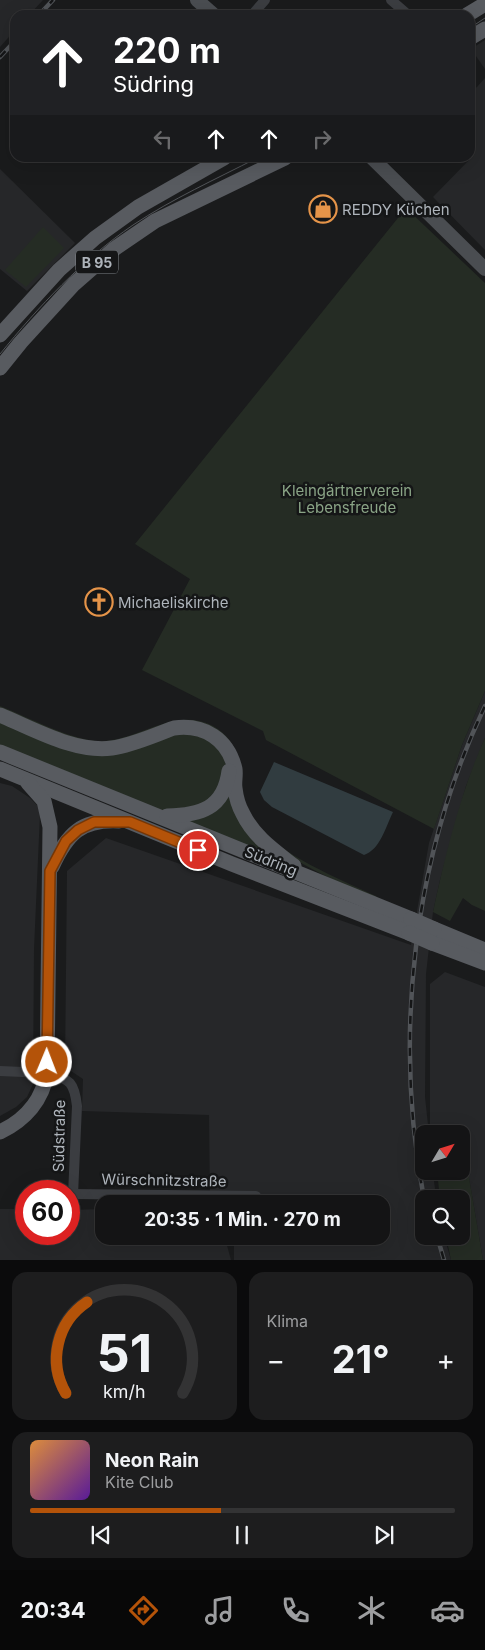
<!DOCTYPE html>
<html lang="de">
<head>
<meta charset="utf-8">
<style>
  :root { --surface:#141415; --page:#1d1d1e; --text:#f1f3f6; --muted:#9d9ea0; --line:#333334; --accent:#b45309 }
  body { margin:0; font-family:Inter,sans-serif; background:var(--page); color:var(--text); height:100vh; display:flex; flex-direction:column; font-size:19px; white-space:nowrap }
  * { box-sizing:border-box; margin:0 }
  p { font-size:16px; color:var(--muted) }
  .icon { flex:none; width:28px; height:28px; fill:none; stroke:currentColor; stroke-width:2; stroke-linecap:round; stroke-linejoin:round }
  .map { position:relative; height:1260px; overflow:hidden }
  .panel { display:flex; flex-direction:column; gap:12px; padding:12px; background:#0b0b0c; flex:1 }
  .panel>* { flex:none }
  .top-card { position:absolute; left:10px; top:10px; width:465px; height:152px; border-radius:15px; box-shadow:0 5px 20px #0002,0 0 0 1px var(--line); background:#202124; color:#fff; overflow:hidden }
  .needle { width:32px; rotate:52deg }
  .fabs { position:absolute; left:415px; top:1125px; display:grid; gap:10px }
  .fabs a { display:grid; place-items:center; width:55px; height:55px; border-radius:10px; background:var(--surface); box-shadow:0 5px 20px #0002,0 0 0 1px var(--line); font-size:25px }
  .speed { position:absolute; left:15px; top:1180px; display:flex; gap:10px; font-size:25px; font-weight:700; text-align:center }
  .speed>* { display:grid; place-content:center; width:65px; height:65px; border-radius:50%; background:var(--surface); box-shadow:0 5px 20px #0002,0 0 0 1px var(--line); line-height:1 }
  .speed .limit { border:8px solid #d22; background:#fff; color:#111 }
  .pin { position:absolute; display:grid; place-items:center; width:42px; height:42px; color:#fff; margin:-21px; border:2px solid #fff; border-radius:50%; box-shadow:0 1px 5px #0007 }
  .me { position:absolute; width:55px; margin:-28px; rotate:1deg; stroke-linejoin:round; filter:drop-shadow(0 0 4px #0008) }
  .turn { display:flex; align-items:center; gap:18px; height:105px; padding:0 20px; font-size:22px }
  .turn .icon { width:65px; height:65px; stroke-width:2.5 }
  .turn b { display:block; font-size:35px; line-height:42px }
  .lanes { display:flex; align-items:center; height:48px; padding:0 20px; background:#0003; justify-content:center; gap:25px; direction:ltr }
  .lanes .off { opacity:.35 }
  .big { font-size:38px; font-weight:700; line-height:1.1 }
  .panel .widget { flex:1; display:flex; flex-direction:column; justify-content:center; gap:8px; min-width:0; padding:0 18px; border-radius:15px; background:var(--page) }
  .panel .dial { align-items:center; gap:0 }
  .dial svg { height:130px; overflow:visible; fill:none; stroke:var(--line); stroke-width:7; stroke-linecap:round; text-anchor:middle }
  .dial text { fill:var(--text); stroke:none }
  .song { display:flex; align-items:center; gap:15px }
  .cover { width:60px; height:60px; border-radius:8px; background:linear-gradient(135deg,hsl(30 70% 55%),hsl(270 70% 35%)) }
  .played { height:5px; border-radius:2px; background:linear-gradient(90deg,var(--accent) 45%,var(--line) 45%) }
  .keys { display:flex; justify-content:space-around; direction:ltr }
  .heat { display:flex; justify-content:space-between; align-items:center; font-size:28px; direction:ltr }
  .panel .tiles { flex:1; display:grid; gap:12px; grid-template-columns:1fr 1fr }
  .widget:last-child { grid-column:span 2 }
  .trip { position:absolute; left:95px; top:1195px; width:295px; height:50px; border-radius:15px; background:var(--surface); box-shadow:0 5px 20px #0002,0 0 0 1px var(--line); font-weight:700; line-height:50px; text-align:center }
  .dock { display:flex; height:80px; justify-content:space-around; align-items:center; background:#080808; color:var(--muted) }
  .dock .icon { width:35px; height:35px }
  .dock .active { color:var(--accent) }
  .dock b { font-size:22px; color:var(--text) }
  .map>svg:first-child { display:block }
  .built { fill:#262729 }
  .green { fill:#252c24 }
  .water { fill:#313c40 }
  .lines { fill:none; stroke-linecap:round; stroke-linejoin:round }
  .street { stroke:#3b3d41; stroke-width:10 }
  .secondary { stroke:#4a4d51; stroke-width:14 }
  .primary { stroke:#585b60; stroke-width:15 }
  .tram { stroke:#515458; stroke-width:1 }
  .rail-casing { stroke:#515458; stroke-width:4.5 }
  .rail { stroke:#151617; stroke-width:2.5; stroke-dasharray:8; stroke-linecap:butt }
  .primary-bridge { stroke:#585b60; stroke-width:15 }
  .route-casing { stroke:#753606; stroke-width:12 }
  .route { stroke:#b45309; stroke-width:9 }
  .labels { text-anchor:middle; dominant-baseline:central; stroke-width:5; stroke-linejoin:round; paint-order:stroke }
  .shield { fill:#151617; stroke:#80858a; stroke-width:1 }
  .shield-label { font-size:14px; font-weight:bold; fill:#aeb4bb }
  .poi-label { font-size:15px; fill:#aeb4bb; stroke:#151617; text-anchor:start }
  .park-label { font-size:15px; fill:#8aa486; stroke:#151617 }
  .street-label { font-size:15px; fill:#aeb4bb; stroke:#151617 }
</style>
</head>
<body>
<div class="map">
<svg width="485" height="1260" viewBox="0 0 485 1260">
  <rect width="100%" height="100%" fill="#1a1b1c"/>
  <!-- built -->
  <g class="built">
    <path d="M0,0h43l-14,15h-14v15l-15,17z"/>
    <path d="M485,40v29l-14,-20z"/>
    <path d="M485,78v172l-52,-53 39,-40 -2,-2v-65h3l4,-3z"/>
    <path d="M0,169l75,74 -48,48 -27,-22z"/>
    <path d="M485,691v47l-19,48 -26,94 -7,32 -7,62 -1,123 4,37h-5v37h9l3,28h-12v37h20l7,24h-217v-24h147v-32h-146l-1,-2 -24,-2 -1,-85 -127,-4 1,-32 -18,-12 2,-196 39,-33 305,107 18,-102 33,-98z"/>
    <path d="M0,783l12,3 18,12 7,7 3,9 -6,135 -1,135 -6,13 -11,10 -16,9z"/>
    <path d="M445,972l40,15v273h-2l-19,-111 -3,-2v-13h-18l-13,-9v-141z"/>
    <path d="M0,1209h26v25h43v-24l35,-1v27h115l7,6 5,18h-231z"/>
  </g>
  <!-- green -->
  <g class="green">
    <path d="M406,208l79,75v408l-23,54 -28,84 -168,-89 -3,-9 -121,-61 48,-91 -55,-35z"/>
    <path d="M43,227l21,21 -38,39 -21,-17z"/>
    <path d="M0,706c28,11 66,32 96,35 39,3 77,-36 117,-15 17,9 27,27 27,46 1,6 0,13 1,19 2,12 8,25 15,34 23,29 85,55 120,71l4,6c-35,-17 -104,-46 -126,-76 -8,-11 -12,-23 -15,-35 -1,-8 0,-15 -1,-23 -1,-16 -11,-32 -25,-40 -40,-22 -77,19 -117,17 -31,-2 -67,-23 -96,-35z"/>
    <path d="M0,715l83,32 91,-19 47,14 21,71 67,64 -309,-132z"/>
    <path d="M485,738v173l-13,-6 -9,-7 -13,23 -17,-9c12,-56 28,-122 52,-174z"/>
    <path d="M461,1147l3,1 19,112h-32l-5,-24h15v-37h-21l-3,-28h24z"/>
  </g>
  <!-- water -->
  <path class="water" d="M274,762l119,50c-7,14 -13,38 -29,43l-92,-48 -8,-7 -4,-8z"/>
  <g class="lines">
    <!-- street -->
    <g class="street">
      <path d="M391,0l15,13"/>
      <path d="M252,15l13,-15"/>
      <path d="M0,1071l23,1"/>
      <path d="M47,1072c22,8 27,8 30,34l-5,111"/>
      <path d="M73,1194l183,2"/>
    </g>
    <!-- secondary -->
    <g class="secondary">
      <path d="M197,0l17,15"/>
      <path d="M372,158l113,111"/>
    </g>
    <!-- primary -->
    <g class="primary">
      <path d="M467,15l18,-11"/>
      <path d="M470,38l15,-9"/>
      <path d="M0,335l59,-65 36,-32 43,-31 86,-49"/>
      <path d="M0,368l21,-26 53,-58 40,-35 41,-28 130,-63"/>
      <path d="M0,715c34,14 75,38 112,33 21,-3 42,-13 62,-20 30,-4 54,11 61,41 1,6 -1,13 0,19 1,9 4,19 8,26 11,23 32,37 51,52"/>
      <path d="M0,752l411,167"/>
      <path d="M0,769l232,95 177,69"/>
      <path d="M167,816c33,-1 57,-7 62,-45"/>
      <path d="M52,867c15,-33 29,-48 67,-46"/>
      <path d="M434,929l51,21"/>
      <path d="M432,943l53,20"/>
      <path d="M0,1132c25,-12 43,-32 47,-60l3,-245 -6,-26 -16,-18"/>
    </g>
    <!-- tram -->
    <g class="tram">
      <path d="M470,28l15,-10"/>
      <path d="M0,354c39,-48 82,-94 133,-129 39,-26 83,-46 124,-67"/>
    </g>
    <!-- rail casing -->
    <g class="rail-casing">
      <g id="rail">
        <path d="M39,15l14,-15"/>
        <path d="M0,57l15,-16"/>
        <path d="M424,1199c-31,-164 -11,-342 61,-493"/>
        <path d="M437,1236l7,24"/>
      </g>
    </g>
    <!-- rail -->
    <use href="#rail" class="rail"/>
    <!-- primary-bridge -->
    <g class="primary-bridge">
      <path d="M411,919l23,10"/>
      <path d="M409,933l23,10"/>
    </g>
  </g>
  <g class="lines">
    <!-- route casing -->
    <g class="route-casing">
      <path id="route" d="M47,1062l3,-191 16,-30 12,-11 16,-8h36l68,28"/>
    </g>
    <!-- route -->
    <use href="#route" class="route"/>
  </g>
  <!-- icons -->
  <defs>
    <g id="shop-ring" transform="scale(1.4375)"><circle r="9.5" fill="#151617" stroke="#e59449" stroke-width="1.5"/><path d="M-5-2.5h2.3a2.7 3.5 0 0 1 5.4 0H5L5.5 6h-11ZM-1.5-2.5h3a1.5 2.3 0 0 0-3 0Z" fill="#e59449"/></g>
    <g id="church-ring" transform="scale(1.4375)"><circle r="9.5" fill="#151617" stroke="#e59449" stroke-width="1.5"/><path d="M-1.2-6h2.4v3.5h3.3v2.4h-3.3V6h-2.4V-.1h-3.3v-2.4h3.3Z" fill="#e59449"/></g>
  </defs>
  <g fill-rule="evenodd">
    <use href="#shop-ring" x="323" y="209"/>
    <use href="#church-ring" x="99" y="602"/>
  </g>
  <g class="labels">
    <!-- shield labels -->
    <rect class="shield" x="76" y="250.5" width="42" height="23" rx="4"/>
    <g class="shield-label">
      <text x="97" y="262">B 95</text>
    </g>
    <!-- poi labels -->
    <g class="poi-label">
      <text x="342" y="209">REDDY Küchen</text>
      <text x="118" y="602">Michaeliskirche</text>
    </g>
    <!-- park labels -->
    <g class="park-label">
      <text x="347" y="490">Kleingärtnerverein<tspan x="347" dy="17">Lebensfreude</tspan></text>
    </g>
    <!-- street labels -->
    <g class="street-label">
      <text transform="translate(271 861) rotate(22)">Südring</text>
      <text transform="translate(59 1136) rotate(-89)">Südstraße</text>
      <text transform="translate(164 1180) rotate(1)">Würschnitzstraße</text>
    </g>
  </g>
</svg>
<div class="fabs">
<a><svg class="needle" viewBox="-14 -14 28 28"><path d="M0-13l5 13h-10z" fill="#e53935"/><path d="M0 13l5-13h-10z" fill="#9d9ea0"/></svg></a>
<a><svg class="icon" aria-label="search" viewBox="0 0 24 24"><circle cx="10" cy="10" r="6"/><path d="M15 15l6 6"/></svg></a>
</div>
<div class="speed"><div class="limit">60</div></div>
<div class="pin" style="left:198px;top:850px;background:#d93025"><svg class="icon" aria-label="arrive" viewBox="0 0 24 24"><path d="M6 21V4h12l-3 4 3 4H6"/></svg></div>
<svg class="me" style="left:47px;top:1062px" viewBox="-20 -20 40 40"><circle r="17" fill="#b45309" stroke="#fff" stroke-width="3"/><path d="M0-11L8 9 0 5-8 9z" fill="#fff"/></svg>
<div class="trip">20:35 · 1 Min. · 270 m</div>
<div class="top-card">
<div class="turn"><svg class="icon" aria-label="ahead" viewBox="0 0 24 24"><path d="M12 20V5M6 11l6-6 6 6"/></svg><div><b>220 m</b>Südring</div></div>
<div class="lanes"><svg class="icon off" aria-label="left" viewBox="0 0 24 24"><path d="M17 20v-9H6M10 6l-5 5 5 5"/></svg><svg class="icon" aria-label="ahead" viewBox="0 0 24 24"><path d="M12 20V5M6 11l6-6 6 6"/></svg><svg class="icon" aria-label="ahead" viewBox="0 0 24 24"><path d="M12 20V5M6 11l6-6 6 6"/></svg><svg class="icon off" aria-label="right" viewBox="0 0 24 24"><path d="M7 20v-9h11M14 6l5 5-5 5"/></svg></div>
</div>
</div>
<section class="panel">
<div class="tiles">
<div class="widget dial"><svg viewBox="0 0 100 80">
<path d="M14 69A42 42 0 1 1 86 69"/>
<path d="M14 69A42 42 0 0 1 27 13" stroke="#b45309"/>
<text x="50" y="56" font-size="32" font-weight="700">51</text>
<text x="50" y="72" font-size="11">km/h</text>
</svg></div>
<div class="widget"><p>Klima</p>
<div class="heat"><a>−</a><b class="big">21°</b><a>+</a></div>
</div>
<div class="widget">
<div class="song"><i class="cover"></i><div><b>Neon Rain</b><p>Kite Club</p></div></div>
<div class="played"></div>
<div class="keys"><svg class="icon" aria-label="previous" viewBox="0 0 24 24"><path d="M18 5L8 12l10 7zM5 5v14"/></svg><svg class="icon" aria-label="pause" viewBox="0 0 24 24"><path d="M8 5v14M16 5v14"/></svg><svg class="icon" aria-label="next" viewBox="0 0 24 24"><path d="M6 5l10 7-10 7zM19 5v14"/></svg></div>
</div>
</div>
</section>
<nav class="dock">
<b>20:34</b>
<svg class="icon active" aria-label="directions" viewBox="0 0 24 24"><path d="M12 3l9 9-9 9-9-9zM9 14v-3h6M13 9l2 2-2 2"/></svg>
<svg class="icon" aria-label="music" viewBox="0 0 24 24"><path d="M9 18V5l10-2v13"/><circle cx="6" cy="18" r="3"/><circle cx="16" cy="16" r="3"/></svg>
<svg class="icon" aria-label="phone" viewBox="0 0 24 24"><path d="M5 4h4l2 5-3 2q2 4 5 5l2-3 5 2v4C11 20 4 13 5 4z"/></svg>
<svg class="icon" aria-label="climate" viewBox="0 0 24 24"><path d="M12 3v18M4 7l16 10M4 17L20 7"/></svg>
<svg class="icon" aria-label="car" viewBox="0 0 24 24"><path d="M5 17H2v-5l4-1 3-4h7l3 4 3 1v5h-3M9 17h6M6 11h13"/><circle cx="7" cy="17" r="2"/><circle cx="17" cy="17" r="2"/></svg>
</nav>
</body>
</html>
